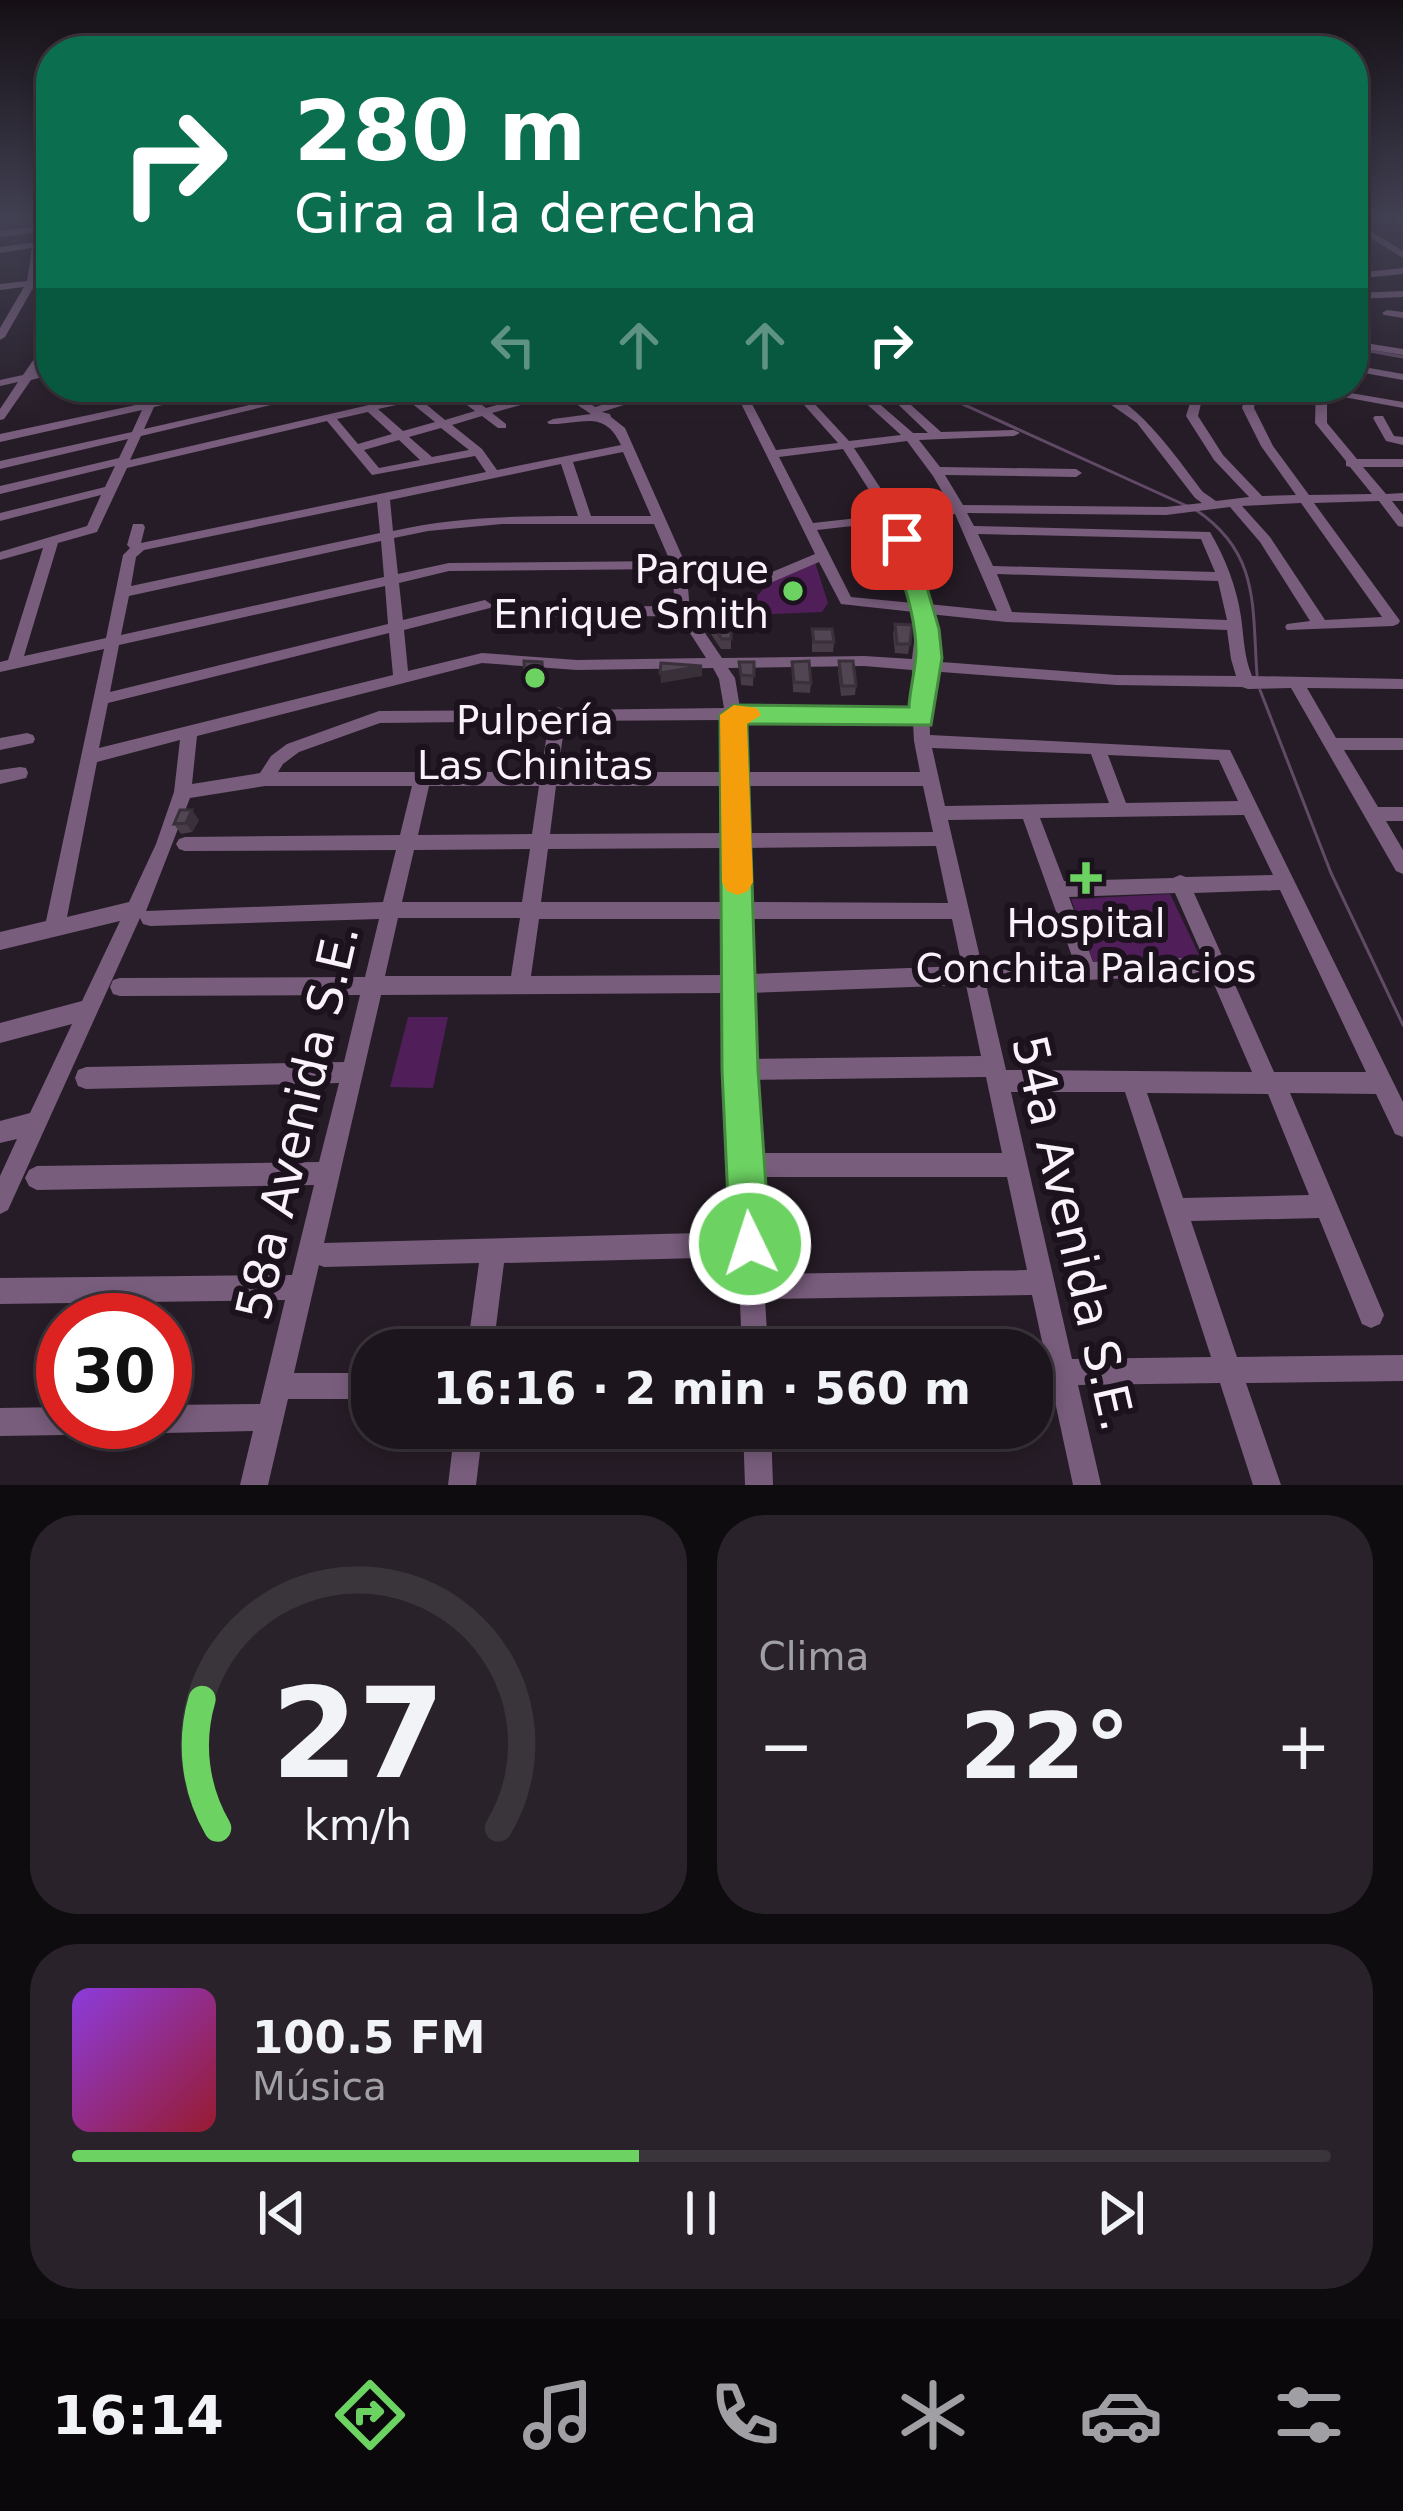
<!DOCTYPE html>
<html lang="es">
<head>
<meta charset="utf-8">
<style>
  :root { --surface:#1c151d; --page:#29222a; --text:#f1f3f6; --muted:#a09fa4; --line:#3a343b; --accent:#6cd362 }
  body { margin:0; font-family:"DejaVu Sans",sans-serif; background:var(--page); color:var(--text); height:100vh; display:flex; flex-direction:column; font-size:45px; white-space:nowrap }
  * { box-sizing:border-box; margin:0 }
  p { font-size:39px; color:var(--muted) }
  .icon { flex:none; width:66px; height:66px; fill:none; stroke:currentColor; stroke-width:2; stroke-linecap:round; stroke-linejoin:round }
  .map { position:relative; height:1485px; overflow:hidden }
  .panel { display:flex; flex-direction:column; gap:30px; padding:30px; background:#0f0c10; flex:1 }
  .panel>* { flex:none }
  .top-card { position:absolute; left:36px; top:36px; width:1332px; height:366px; border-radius:48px; box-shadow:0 6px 18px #0003,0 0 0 3px var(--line); background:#0b6e4f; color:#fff; overflow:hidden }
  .speed { position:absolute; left:36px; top:1293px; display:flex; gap:24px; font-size:60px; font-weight:700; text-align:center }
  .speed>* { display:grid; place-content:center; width:156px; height:156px; border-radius:50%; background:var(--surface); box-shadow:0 6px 18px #0003,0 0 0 3px var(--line); line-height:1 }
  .speed .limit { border:18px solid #d22; background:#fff; color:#111 }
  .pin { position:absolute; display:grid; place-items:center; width:102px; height:102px; color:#fff; margin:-51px; border-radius:24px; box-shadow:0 6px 18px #0006 }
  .me { position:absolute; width:132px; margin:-66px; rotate:356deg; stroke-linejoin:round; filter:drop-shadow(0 0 9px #0008) }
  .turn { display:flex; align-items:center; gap:42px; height:252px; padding:0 60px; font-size:54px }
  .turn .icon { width:156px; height:156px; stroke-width:2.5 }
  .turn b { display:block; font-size:84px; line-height:102px }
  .lanes { display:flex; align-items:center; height:114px; padding:0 60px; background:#0003; justify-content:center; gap:60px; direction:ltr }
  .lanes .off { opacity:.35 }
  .big { font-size:90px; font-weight:700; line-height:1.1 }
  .panel .widget { flex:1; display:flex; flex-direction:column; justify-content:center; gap:18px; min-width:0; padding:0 42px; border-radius:48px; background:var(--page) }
  .panel .dial { align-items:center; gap:0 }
  .dial svg { height:312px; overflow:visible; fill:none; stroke:var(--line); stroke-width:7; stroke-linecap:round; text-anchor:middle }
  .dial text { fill:var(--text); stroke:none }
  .song { display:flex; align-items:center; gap:36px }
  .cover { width:144px; height:144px; border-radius:18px; background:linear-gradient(135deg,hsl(270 70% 55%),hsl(350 70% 35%)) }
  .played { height:12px; border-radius:6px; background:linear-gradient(90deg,var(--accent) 45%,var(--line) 45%) }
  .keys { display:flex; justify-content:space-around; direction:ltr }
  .heat { display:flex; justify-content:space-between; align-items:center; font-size:66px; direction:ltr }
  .panel .tiles { flex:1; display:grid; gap:30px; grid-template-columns:1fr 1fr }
  .widget:last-child { grid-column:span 2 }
  .trip { position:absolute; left:351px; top:1329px; width:702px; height:120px; border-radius:48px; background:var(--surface); box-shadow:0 6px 18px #0003,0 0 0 3px var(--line); font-weight:700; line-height:120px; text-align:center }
  .tabs { display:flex; height:192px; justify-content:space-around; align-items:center; background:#0b080c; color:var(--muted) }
  .tabs .icon { width:84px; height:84px }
  .tabs .active { color:var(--accent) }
  .tabs b { font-size:54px; color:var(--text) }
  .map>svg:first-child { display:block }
  .green { fill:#501e58 }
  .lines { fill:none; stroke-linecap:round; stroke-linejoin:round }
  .stream { stroke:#614a65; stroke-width:3 }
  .minor { fill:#785d7c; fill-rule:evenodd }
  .wall { fill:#463b47 }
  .shaded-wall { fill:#39303a }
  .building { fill:#514553; stroke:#39303a; stroke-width:3 }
  .route { fill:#6cd362; stroke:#468940; stroke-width:3 }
  .slow { fill:#f59e0b }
  .poi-dot { fill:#6cd362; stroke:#1c121e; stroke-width:4.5 }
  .labels { text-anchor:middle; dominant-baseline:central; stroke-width:12; stroke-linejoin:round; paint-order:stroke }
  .poi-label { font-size:39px; fill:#f9f2fa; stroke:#1c121e }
  .near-street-label { font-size:48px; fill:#f9f2fa; stroke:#1c121e }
</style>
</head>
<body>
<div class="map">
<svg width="1403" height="1485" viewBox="0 0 1403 1485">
  <rect width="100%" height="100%" fill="#261c27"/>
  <!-- green -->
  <g class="green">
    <path d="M815,562l13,41 -6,9 -75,3 -3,-4 29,-33z"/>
    <path d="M1170,894l31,65 -107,5 -23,-65z"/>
    <path d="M408,1017h40l-15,71 -43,-1z"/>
  </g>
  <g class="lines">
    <!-- stream -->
    <g class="stream">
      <path d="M1353,348l50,9"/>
      <path d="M925,387l262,119"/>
      <path d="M1196,510c64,43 56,96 61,165"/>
      <path d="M1260,690l71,183 72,152"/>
    </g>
    <!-- minor -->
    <g class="minor">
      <path d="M1391,218h10l2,8z"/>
      <path d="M1353,220l50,31v7l-50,-31z"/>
      <path d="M50,225v6l-50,6v-6z"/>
      <path d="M51,240v6l-10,1 -5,36 -31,54 -5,3v-12l24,-41 -24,3v-6l27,-3 5,-33 -32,5v-6z"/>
      <path d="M1403,268v6l-50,5v-6z"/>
      <path d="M1403,291v6l-50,2v-6z"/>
      <path d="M1387,310l16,2v6l-19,-3 -2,-2z"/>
      <path d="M51,339v11l-15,22 15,-3v6l-20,5 -27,39 -4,1v-11l18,-27 -18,4v-6l23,-5 24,-35z"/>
      <path d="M1353,341l50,8v6l-50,-8z"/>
      <path d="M1353,365l50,9v6l-50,-9z"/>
      <path d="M85,387h18l-28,9 -6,-3z"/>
      <path d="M153,387h10l-5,13 59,-13h20l-83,20 -10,22 184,-42h19l-206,49 -11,24 317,-73h19l-4,3 24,18 68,-19 -1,-2h17v3l25,17 67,-20h17l-77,25 8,2 1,3 14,11 61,137 4,46 32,47 142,-2 48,3c1,-12 6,-37 2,-47l-73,-8 -22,-42 -58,25h-10v-6l64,-27 -82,-167h10l33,63 62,-7 -50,-56h11l50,54 52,-6 -53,-48h12l53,46h15l-48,-46h11l50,45 73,-2 6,3 -6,3 -95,4 21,27 136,2 6,4 -6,4 -131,-2 18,30 203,2 36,-4 -7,-5 -58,-75 -51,-36c44,0 92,73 117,105l13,9 33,-4 -35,-37 -28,-44 9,-29h10l-7,29 25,39 39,41 34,-1 -35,-49 -19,-38 5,-21h10l-3,21 19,38 36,49 63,-1 -22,-27 -4,-1v-5l-31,-38 1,-36 87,15v6l-76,-14v29l30,36h46v8h-40l23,27 17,-1v8h-11l11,14v12l-5,-1 -19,-25 -65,2 84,115 2,3 -2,3 -5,2 -106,4 -2,-3 2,-3 23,-3 -50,-79 -30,-35 -64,8 -199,-2 7,13 236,6c15,25 27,56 31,85 3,21 3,40 11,59l151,3v10l-96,-1 29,50h67v12h-59l34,57h25v14h-17l17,29v24l-7,-3 -105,-183 -43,1 -6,-2 -126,-2 -188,-14 2,64 300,15 173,352v35l-8,-3 -19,-40 -86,-1 94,222 -4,9 -9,4 -9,-4 -43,-106 -128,3 46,136 166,-2v26l-157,2 35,102h-28l-33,-102 -142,2 23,100h-28l-41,-190 -267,4 3,51h-26l-4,-93 -234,6 -11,87h-26l12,-87 -155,4 -5,-2 -25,108h78v26h-84l-20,86h-28l13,-54 -88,2 -10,-4 -2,-7h12v-17l95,-1 25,-104 -285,4v-26l292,-3 22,-90 -277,5 -8,-4 -4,-8 4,-8 8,-4 282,-4 20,-79 -253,6 -8,-3 -3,-8 3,-8 8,-3 258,-5 16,-67 -240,1 -7,-2 -3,-7 3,-7 7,-2 245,-1 14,-58 -229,7 -7,-2 -3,-6 -132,292 -8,4v-38l17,-37 -17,4v-22l30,-8 42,-89 -72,19v-20l82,-22 38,-80 -120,29v-18l46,-11 58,-272 -104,23v-10l8,-2 35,-112 -43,12v-8l87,-26 14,-31 -101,26v-8l105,-26 10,-21 -115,28v-8l119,-28 9,-19 -128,30v-8l132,-29 10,-22 -142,32v-8l145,-31zM451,393l24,18 -30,9 -24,-20zM561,394l30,20 -38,5 -6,3 2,2c32,1 55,-16 72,21l-124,25 -15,-21 -30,-24 30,-9 16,12h8v-4l-14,-11zM410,402l25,20 -32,9 -25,-22zM368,412l24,22 -34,10 -21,-25zM327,421l45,54 103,-19 11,16 -345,71 4,-16 -2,-3h-10l-6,21 3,3 -7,7 -17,83 -82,18 34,-113 39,-11 30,-64zM441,428l28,22 -37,7 -23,-20zM399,440l21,20 -41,8 -15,-18zM907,441l26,35 18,31 -54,6 -43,-65zM843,449l42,66 -72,8 -34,-66zM623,452l28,64h-60l-18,-54zM561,464l17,52c-63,0 -124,1 -185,15l-3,-31zM377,502l3,31 -249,53 5,-29 8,-7zM1301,503l81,114 -57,3 -55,-83 -28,-31zM955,514l42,97 -69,-7 -8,-37 -20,-46zM888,522l18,45 7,36 -62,-6 -34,-67zM502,524h152l16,37 -221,2 -51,11 -4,-36 34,-7zM978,534l223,5 14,33 -222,-6zM381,541l3,36 -263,58 8,-39zM672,569l3,37 -121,1 -7,5 7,5 125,-1 27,42 -129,2 -95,-7 -74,18 -4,-41 86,-22 2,-3 -7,-5 -82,20 -4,-37 50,-12zM997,574l221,7 9,39 -215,-8zM385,586l3,38 -278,68 9,-47zM929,614l77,8 221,8 4,29 5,17 -120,-1 -188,-14zM389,633l4,42 -294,73 9,-45zM482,663l95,7 136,-2 6,11 5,29 -160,2 -6,-3 -6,3 -173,1 -92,33 -16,12 -11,17 -68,11 5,-48zM864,666l48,4 1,41 -24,-4 -149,1 -5,-30 -7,-10zM889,719l24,3 1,19 6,31h-178l-1,-52zM724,720l1,52h-167l7,-51zM549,721l-8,51h-263l5,-8 16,-12 81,-29zM180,740l-6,52 -18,52 -27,58 -62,15 30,-155zM932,748l159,6 18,49 -164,3zM1108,755l111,5 19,41 -112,2zM265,786h147l-12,49 -215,2 -6,2 -3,5 3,5 6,2 211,-1 -13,52 -237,9 44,-113zM429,786h110l-7,48 -114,1zM556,786h169l1,47 -176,1zM743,786h180l10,46 -189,1zM1244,815l29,60 -87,2 -6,-2 -7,3 -109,3 -24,-63zM1023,819l51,143 -92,4 -34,-146zM936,846l12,57 -202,-1 -2,-54zM726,848l1,54h-186l7,-53zM530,849l-8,53h-120l12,-52zM1280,890l86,182h-92l-80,-179zM1175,893l28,64 -110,5 -24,-65zM398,918h122l-9,58h-126zM539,919h188l1,56 -197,1zM746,919h206l10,47 -214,8zM1210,975l42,97 -246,-2 -20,-86zM966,985l15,71 -230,3 -2,-66zM728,993l9,239 -413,11 57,-248zM986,1077l16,76h-246l-5,-73zM1011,1092h114l86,265 -139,2zM1147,1093l121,1 41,101 -126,3zM757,1177h250l20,93 -264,4z"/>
      <path d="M1375,416h8l11,20 9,1v8l-17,-4 -13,-23z"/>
      <path d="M27,733l6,2 2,4 -2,4 -33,7v-12z"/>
      <path d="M20,767l6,1 2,5 -2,5 -26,6v-14z"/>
      <path d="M63,1407v15h13l-3,9 -10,4 -63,1v-28z"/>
      <path d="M455,1428h28l-7,57h-28z"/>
      <path d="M743,1428h28l2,57h-28z"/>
    </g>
  </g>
  <!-- wall -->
  <g class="wall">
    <path d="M709,621l16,9 6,-1v20h-10l-12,-18z"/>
    <path d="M895,624l15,20 -2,10 -13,-1 -2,-19z"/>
    <path d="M812,629l22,13 -1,10h-21z"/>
    <path d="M524,661l18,1 3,24 -18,3z"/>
    <path d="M839,661l17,25 -1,9 -14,1 -3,-25z"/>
    <path d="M739,662h15l-1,24 -12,-1z"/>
    <path d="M792,662l19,21 -1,10 -17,-1z"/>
    <path d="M199,820l-7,12 -11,2 -7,-10z"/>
  </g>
  <!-- shaded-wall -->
  <g class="shaded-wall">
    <path d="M702,666v10l-41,7 -1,-10z"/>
    <path d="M192,810l7,10 -7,12 -6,-9z"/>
  </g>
  <!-- building -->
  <g class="building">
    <path d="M722,620l3,10 6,-1v10h-9l-13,-18z"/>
    <path d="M895,624l17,1 -2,19h-13z"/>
    <path d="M812,629h20l2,13h-20z"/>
    <path d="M524,661l18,1 1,14 -18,3z"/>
    <path d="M809,661l2,22 -17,-1 -2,-20z"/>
    <path d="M839,661h14l3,25h-14z"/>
    <path d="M739,662h15v14l-13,-1z"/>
    <path d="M661,663l41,3 -42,7z"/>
    <path d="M180,810h12l-6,13 -12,1z"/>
  </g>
  <!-- sky -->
  <linearGradient id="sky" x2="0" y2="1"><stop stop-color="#150f15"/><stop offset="0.51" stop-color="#414052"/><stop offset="1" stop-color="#414052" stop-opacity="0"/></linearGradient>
  <rect width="1403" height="426" fill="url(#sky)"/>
  <!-- route -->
  <path class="route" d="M902,532l11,7 26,90 3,29 -11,67 -184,-1 11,346 12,174 -5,14 -15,6 -14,-6 -6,-14 -8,-174 -2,-355 14,-10 175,2c1,-19 7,-39 7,-56 0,-38 -16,-76 -25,-112z"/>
  <!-- slow -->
  <path class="slow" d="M734,705l23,3 4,7 -14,9 6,158 -5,9 -10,4 -11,-4 -5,-9 -2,-167z"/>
  <!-- markers -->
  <g class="poi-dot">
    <circle cx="793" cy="591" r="12"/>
    <circle cx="535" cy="678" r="12"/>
    <path d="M1080 860h12v12h12v12h-12v12h-12v-12h-12v-12h12z"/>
  </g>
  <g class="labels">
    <!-- poi labels -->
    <g class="poi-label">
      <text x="769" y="569" text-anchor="end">Parque<tspan x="769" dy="45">Enrique Smith</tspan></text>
      <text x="535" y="720">Pulpería<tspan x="535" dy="45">Las Chinitas</tspan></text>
      <text x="1086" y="923">Hospital<tspan x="1086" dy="45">Conchita Palacios</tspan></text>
    </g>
    <!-- near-street labels -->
    <g class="near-street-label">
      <text transform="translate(297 1122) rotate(-77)">58a Avenida S.E.</text>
      <text transform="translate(1074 1233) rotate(77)">54a Avenida S.E.</text>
    </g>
  </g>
</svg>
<div class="speed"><div class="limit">30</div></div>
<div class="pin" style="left:902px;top:539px;background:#d93025"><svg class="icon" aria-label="arrive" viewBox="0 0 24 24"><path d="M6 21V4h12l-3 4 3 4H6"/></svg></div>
<svg class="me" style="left:750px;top:1244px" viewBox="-20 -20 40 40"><circle r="17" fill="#6cd362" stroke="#fff" stroke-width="3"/><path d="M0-11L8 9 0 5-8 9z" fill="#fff"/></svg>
<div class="trip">16:16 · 2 min · 560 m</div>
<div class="top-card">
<div class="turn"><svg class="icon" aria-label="right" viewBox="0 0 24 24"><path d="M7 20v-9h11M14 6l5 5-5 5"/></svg><div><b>280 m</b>Gira a la derecha</div></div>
<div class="lanes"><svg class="icon off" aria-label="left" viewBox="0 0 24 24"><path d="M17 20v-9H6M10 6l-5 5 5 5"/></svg><svg class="icon off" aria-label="ahead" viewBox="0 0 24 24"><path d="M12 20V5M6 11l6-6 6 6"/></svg><svg class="icon off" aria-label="ahead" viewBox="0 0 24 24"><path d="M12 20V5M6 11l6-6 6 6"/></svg><svg class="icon" aria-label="right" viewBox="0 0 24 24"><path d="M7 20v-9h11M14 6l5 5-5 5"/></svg></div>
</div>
</div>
<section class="panel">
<div class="tiles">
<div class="widget dial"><svg viewBox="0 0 100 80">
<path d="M14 69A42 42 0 1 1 86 69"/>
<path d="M14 69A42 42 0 0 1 10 36" stroke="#6cd362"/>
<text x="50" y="56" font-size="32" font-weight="700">27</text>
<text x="50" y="72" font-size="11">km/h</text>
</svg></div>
<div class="widget"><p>Clima</p>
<div class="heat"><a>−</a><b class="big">22°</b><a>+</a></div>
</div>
<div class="widget">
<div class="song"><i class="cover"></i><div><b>100.5 FM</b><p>Música</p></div></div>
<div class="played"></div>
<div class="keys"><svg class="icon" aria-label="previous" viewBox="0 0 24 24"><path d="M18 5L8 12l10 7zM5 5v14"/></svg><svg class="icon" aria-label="pause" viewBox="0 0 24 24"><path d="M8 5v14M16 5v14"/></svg><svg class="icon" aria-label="next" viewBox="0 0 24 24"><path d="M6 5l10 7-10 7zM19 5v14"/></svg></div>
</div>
</div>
</section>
<nav class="tabs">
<b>16:14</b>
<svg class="icon active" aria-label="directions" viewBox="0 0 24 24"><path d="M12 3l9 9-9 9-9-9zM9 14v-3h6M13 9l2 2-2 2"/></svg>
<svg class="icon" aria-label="music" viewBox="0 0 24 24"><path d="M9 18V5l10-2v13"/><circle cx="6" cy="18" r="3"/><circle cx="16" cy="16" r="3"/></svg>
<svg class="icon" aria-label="phone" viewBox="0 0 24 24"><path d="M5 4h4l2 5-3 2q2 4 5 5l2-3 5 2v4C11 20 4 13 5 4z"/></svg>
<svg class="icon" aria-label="climate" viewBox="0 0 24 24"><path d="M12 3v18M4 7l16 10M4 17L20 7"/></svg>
<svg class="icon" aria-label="car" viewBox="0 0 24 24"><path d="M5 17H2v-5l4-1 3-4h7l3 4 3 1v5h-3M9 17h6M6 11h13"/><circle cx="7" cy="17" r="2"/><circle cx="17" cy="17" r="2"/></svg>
<svg class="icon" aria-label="filters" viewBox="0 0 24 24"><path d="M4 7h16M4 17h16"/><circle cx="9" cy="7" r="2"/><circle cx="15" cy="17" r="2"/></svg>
</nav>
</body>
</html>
